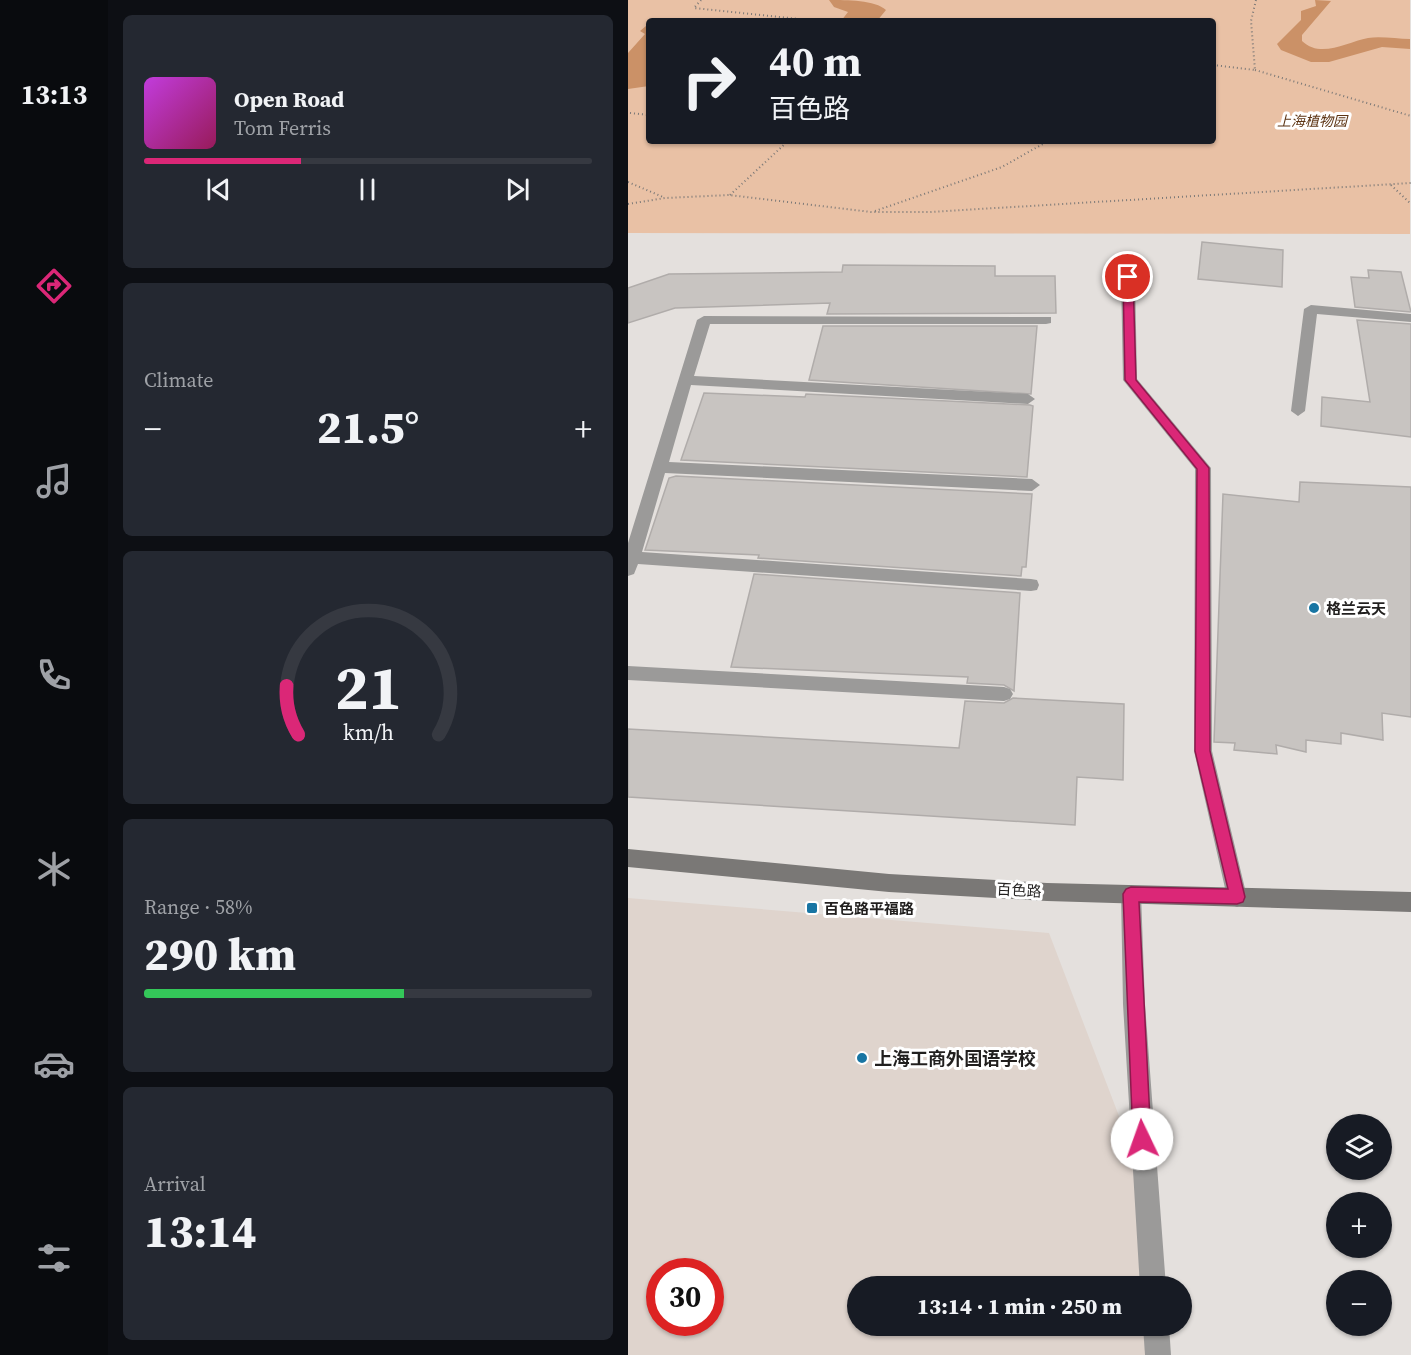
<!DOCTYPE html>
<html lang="en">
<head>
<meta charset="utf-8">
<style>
  :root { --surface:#171b24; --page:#242831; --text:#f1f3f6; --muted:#9ea1a6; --line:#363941; --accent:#db2777 }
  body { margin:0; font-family:"Source Serif 4","Noto Sans SC",serif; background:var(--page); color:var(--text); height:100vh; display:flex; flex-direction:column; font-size:22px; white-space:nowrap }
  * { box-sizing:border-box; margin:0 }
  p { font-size:20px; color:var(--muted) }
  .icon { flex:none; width:33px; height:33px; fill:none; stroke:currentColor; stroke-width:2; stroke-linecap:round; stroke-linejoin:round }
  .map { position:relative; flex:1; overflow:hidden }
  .side { display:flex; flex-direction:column; gap:15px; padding:15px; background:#0d0f14; width:520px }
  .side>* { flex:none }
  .hud { position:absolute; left:18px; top:18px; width:570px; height:126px; border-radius:6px; box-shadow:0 2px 4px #0004; background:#171b24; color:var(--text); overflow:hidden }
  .buttons { position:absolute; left:698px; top:1114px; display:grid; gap:12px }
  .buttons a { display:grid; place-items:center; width:66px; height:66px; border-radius:50%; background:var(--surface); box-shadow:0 2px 4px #0004; font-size:30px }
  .speed { position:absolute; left:18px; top:1258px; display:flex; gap:12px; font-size:30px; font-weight:700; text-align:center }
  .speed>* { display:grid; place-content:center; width:78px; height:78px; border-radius:50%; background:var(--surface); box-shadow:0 2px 4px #0004; line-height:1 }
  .speed .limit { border:9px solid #d22; background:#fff; color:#111 }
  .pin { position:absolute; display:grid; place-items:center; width:51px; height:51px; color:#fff; margin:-26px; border:3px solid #fff; border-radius:50%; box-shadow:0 2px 6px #0007 }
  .me { position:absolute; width:66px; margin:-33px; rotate:357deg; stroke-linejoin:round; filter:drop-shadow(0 0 4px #0008) }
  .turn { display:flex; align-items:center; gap:21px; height:126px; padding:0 24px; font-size:27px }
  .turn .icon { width:78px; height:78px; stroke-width:2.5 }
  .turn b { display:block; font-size:42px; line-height:51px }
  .big { font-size:45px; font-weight:800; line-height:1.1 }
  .side .tile { flex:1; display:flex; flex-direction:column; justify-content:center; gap:9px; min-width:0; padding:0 21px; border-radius:9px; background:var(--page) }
  .side .dial { align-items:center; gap:0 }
  .dial svg { height:156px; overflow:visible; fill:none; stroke:var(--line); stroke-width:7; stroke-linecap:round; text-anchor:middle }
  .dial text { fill:var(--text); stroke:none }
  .song { display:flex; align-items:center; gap:18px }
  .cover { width:72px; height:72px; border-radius:9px; background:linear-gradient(135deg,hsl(290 70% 55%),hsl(330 70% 35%)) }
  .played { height:6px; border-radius:3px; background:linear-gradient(90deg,var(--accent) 35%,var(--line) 35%) }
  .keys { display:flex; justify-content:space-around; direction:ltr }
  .heat { display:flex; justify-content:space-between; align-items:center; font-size:33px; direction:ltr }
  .charge { height:9px; border-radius:4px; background:linear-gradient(90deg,#34c759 58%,var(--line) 0) }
  .trip { position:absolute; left:219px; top:1276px; width:345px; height:60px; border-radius:30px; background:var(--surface); box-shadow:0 2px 4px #0004; font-weight:800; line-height:60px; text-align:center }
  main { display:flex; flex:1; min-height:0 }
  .tab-bar { display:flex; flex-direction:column; width:108px; justify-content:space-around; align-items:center; background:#090b0e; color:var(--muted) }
  .tab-bar .icon { width:42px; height:42px }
  .tab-bar .active { color:var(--accent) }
  .tab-bar b { font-size:27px; color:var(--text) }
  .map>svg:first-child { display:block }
  .built { fill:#dfd4cd; fill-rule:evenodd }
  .green { fill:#e9c1a5; fill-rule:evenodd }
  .water { fill:#cb9167 }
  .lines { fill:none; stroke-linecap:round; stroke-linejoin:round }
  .river { fill:#cb9167; fill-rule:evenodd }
  .building { fill:#c8c4c1; stroke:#b0acaa; stroke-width:1.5 }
  .path { stroke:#7c7977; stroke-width:2; stroke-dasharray:1 3; stroke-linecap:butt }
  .street { fill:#9b9a99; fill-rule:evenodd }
  .secondary { fill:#7a7876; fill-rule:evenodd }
  .route { fill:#db2777; stroke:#8e194d; stroke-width:1.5 }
  .poi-dot { fill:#1875a3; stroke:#fff; stroke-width:2 }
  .labels { text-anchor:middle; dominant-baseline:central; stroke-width:6; stroke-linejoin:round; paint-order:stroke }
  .far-park-label { font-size:14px; font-style:italic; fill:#5d3515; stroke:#fff }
  .poi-label { font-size:15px; font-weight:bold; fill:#211f1e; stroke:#fff; text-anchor:start }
  .street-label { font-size:15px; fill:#211f1e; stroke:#fff }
  .near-poi-label { font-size:18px; font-weight:bold; fill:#211f1e; stroke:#fff; text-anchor:start }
</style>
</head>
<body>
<main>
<nav class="tab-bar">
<b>13:13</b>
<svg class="icon active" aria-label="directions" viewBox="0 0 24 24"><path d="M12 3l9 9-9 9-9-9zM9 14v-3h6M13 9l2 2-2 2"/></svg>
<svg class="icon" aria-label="music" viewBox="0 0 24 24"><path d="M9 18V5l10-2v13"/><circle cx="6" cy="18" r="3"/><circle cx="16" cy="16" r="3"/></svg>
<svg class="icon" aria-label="phone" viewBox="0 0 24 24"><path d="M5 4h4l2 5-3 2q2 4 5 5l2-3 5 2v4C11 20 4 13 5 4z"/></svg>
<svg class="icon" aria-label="climate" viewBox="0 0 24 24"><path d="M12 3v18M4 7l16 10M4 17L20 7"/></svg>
<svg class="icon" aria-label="car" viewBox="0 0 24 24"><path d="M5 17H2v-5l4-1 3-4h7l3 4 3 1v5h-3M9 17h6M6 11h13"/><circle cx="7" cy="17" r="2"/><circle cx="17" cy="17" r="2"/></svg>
<svg class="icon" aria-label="filters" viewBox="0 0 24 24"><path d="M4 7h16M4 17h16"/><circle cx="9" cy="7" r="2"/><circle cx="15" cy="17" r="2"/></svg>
</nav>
<section class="side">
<div class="tile">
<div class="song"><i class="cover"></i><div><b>Open Road</b><p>Tom Ferris</p></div></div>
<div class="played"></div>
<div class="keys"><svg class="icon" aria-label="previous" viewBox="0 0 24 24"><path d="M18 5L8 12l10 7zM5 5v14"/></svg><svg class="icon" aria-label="pause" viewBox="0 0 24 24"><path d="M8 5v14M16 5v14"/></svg><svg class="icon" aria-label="next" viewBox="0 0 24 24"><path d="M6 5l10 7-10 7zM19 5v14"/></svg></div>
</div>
<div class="tile"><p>Climate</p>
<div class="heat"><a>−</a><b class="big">21.5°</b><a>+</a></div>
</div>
<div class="tile dial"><svg viewBox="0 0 100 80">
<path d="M14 69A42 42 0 1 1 86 69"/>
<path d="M14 69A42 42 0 0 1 8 44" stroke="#db2777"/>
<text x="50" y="56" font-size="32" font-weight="700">21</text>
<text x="50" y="72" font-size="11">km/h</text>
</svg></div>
<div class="tile"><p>Range · 58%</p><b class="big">290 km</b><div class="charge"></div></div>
<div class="tile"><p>Arrival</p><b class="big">13:14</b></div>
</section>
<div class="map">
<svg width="783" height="1355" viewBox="0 0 783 1355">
  <rect width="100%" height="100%" fill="#e4e0dd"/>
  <!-- built -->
  <path class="built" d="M0,898l421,35 96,251 10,103h-297v39h301l3,29h-534zM32,1272h50v51h-50z"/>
  <!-- green -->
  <path class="green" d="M0,0h782v234l-782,-1zM21,21h564v120h-564z"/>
  <!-- water -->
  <g class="water">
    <path d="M687,0l16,1 -29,34v6c19,18 45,1 66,-3 13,-2 29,1 42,1v10l-28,-2 -53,15h-18l-30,-12 -4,-6 24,-24v-9l15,-5z"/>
    <path d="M18,26h3v60l-21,3v-36l17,-19 -5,-3z"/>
  </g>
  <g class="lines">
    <!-- river -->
    <path class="river" d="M201,0c18,0 46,0 57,10l-9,11h-36l7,-9 -14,-5z"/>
  </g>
  <!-- building -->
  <g class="building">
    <path d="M574,242l81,8 -1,37 -84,-8z"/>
    <path d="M215,265l152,1v10h60l1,37 -229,1 3,-11 -155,5 -47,15v-35l41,-14 173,-2z"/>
    <path d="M740,270l33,2 10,40 -56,-5 -4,-30 18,1z"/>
    <path d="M729,320l54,4v113l-90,-11 1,-29 48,5z"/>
    <path d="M195,326h214l-6,68 -222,-14z"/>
    <path d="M76,393l101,4 1,-3 224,11 3,1 -6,71 -346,-17z"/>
    <path d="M48,476l356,18 -6,73h-4l-1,9 -263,-18 1,-3 -114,-5 24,-72z"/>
    <path d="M672,482l111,5v230l-29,-4 1,27 -42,-7v11l-35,-4v12l-30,-7 1,9 -43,-4 1,-7 -21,-1 9,-248 76,8z"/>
    <path d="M126,574l266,19 -6,98 -10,-6 -37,-2 1,-6 -237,-10z"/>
    <path d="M385,698l111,6 -1,76 -46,-3 -2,48 -447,-28v-68l331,19 6,-47 39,2z"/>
  </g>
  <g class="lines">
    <!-- path -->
    <g class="path">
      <path d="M73,0l-7,8 124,13"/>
      <path d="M585,65l42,5 -4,-49 5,-21"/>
      <path d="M627,70l156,46"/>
      <path d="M2,113l19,2"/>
      <path d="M0,182l35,15"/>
      <path d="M763,185l20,19"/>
      <path d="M102,195l58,-54"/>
      <path d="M0,204l37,-6 64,-3 142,17h59l481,-29"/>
      <path d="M247,211l127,-44 46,-26"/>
    </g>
    <!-- street -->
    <g class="street">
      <path d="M500,273l7,4 2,102 74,89 1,283 35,146 -3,7 -7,3 -7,-3 -3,-7 -33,-146 1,-282 -72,-89 -2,-103z"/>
      <path d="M683,305l100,9v8l-94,-8 -12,97 -7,5 -7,-5 13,-102z"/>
      <path d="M76,316l347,1v6l-5,1h-336l-16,52 334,18 7,5 -7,5 -337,-19 -22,77 363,17 8,6 -8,6 -367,-18 -23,79 389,27 6,1 2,5 -2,5 -6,1 -393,-27 -4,10 -6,2v-33l69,-223z"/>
      <path d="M0,666l376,21 6,2 3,5 -3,5 -6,2 -376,-21z"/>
      <path d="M503,885l7,2 3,7 4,110 21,283h-26l-17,-283 -2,-110 3,-7z"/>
      <path d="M515,1326h26l2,29h-26z"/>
    </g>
    <!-- secondary -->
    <path class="secondary" d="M0,849l261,25 158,9 364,9v20l-364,-11 -158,-9 -261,-25z"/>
  </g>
  <!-- route -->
  <path class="route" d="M500,274l5,3 3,103 73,88 1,283 35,146 -2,5 -6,2 -98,-2 12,237 -3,6 -6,3 -6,-3 -3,-6 -10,-245 3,-5 5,-2 97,2 -33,-138 2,-282 -72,-89 -2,-103z"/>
  <!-- markers -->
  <g class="poi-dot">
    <circle cx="686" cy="608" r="6"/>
    <rect x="178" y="902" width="12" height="12" rx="3"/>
    <circle cx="234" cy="1058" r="6"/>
  </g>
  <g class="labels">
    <!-- far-park labels -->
    <g class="far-park-label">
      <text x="684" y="121">上海植物园</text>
    </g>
    <!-- poi labels -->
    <g class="poi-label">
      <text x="698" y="608">格兰云天</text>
      <text x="196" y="908">百色路平福路</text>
    </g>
    <!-- street labels -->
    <g class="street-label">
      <text transform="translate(391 890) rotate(3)">百色路</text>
    </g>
    <!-- near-poi labels -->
    <g class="near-poi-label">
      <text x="246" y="1058">上海工商外国语学校</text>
    </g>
  </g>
</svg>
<div class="buttons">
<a><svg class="icon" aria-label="layers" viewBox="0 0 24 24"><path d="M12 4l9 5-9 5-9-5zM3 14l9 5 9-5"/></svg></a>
<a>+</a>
<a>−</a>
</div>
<div class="speed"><div class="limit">30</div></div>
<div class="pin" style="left:500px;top:277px;background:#d93025"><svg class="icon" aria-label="arrive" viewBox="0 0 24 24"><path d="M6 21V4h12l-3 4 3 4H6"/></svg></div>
<svg class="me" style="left:514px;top:1139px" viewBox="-20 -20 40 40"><circle r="19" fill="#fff"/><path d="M0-13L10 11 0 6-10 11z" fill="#db2777"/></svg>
<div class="trip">13:14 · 1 min · 250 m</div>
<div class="hud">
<div class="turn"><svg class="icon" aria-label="right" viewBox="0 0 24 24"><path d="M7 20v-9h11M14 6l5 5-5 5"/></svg><div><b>40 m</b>百色路</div></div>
</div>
</div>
</main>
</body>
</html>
